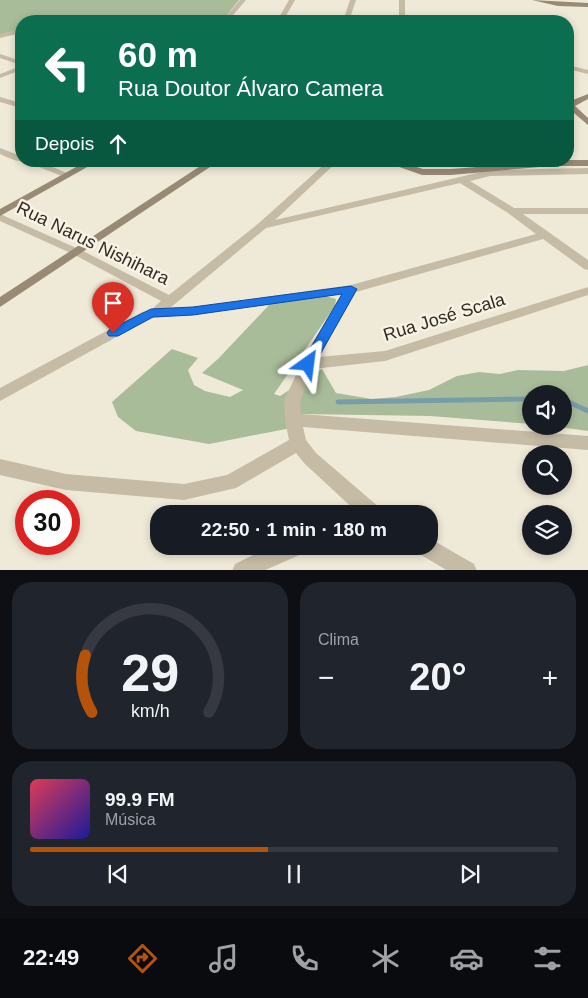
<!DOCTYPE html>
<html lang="pt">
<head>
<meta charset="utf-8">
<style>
  :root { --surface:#171b24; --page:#20242c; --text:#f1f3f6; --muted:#9ea1a6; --line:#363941; --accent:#b45309 }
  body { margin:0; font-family:Helvetica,sans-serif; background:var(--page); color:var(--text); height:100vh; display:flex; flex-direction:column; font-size:19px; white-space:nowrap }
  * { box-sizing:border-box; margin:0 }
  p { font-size:16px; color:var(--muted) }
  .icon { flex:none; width:28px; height:28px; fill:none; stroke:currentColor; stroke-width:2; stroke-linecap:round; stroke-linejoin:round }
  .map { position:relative; height:570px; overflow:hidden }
  .panel { display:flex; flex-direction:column; gap:12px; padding:12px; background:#0d0f14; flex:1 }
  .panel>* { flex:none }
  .top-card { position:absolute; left:15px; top:15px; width:559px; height:152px; border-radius:20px; box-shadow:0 2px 8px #0003; background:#0b6e4f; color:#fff; overflow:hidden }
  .fabs { position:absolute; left:522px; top:385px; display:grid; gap:10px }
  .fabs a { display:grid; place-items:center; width:50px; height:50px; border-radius:50%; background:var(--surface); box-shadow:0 2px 8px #0003; font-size:25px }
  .speed { position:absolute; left:15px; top:490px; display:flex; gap:10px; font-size:25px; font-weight:700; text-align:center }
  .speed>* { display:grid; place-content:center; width:65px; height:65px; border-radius:50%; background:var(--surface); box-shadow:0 2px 8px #0003; line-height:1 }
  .speed .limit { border:8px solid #d22; background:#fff; color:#111 }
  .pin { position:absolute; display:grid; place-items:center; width:42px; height:42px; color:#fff; margin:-51px -21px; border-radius:50% 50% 50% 0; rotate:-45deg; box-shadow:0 0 5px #0007 }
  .pin .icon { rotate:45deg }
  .me { position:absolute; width:55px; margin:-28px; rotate:31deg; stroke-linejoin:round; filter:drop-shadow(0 0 4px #0008) }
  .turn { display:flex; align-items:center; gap:18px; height:105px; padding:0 20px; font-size:22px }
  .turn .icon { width:65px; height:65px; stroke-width:2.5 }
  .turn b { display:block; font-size:35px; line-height:42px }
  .then { display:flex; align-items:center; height:48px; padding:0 20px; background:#0003; gap:10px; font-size:19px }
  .big { font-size:38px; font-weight:600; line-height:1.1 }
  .panel .widget { flex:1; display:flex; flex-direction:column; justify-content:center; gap:8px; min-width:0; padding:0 18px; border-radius:20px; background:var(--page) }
  .panel .dial { align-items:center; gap:0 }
  .dial svg { height:130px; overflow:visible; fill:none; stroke:var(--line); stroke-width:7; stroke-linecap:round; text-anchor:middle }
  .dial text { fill:var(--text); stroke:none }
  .song { display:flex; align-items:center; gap:15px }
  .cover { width:60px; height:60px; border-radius:8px; background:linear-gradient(135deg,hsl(350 70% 55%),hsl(240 70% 35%)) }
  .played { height:5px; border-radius:2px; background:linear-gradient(90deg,var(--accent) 45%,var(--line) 45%) }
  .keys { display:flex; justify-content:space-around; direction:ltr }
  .heat { display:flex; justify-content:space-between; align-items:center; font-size:28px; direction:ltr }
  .panel .tiles { flex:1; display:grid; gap:12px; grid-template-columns:1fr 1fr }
  .widget:last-child { grid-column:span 2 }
  .trip { position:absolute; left:150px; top:505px; width:288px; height:50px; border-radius:20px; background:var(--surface); box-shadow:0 2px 8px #0003; font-weight:600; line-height:50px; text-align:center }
  .menu { display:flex; height:80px; justify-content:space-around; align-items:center; background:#090b0e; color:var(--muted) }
  .menu .icon { width:35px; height:35px }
  .menu .on { color:var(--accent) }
  .menu b { font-size:22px; color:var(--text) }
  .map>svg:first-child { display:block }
  .green { fill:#a9bc99 }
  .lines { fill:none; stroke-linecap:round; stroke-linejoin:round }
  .stream { stroke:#789daa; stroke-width:5 }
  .minor { fill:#c6bba5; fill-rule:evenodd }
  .secondary { fill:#998a76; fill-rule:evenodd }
  .route { fill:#1a73e8; stroke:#114b97 }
  .labels { text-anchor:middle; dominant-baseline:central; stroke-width:5; stroke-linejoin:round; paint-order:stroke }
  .street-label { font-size:18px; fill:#322c25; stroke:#f7f2e3 }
</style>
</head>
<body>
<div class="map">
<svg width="588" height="571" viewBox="0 0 588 571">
  <rect width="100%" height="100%" fill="#efe9d7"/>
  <!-- green -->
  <g class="green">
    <path d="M0,0h239l-17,21h-201v9l-21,5z"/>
    <path d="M322,295l14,4 -1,7 -61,88 6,2 42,-27 14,24 36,6 24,-2 33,-7 28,-14 22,-4 21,2 18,-4 46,1 24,-6v66l-36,-5h12v-32h-33v30l-101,-8 -131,-2 -8,14 -82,16 -73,-13 -18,-14 -6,-15 60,-53 26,9 -10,12 6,15 11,6 25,6 13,-7 -41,-17 16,-14 52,-55z"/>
  </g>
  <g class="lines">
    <!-- stream -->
    <g class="stream">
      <path d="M564,400l24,11"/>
      <path d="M338,402l193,-3"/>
    </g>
    <!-- minor -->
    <g class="minor">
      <path d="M240,0h6l-18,21h-6z"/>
      <path d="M289,0h6l-12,21h-6z"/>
      <path d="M350,0h6l-7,21h-6z"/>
      <rect x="399" y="0" width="6" height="21"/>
      <path d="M21,29v4l-21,5v-4z"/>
      <path d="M0,54l21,7v4l-21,-7z"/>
      <path d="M568,65l20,5v4l-20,-5z"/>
      <path d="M21,66v4l-21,8v-4z"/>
      <path d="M0,97l21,6v5l-21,-6z"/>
      <path d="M0,148l21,8v5h2c-7,1 -16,-4 -23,-7z"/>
      <path d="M24,161h14l34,14 -5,3 -3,-1z"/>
      <path d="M328,161h10l-63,59 215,-50 98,-2v6l-98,2 -20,5 44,27h74v6h-65l65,46v10l-4,-1 -41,-30 -187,53 -37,65 66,-6 203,-64v8l-203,66 -72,8 -13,32 1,13 287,22v14l-285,-23 3,13 10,13 64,55 2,6h-23l-55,-51 -8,-10 -60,35 -52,12 -118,-10 -66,-15v-16l66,15 118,10 43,-9 62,-35 -4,-20 -1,-19 17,-37 41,-70 -149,21 -42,3 -151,83v-13l142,-76 9,-2 10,-9 -86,-46 -75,-34v-7l83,37 86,44 90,-72zM460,183l48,30 28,21 -185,51 -158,22 -23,1 96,-80z"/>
      <path d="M467,161h10l10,8 -5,3z"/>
      <path d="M429,538l45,26 3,7h-29l-30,-18 -3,-7h14z"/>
      <path d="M271,546h36l-3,7 -41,18h-31l3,-7z"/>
    </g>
    <!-- secondary -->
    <g class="secondary">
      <path d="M532,0l56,3v4l-30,-1z"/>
      <path d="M588,94v5l-13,7 13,12v7l-20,-17v-6z"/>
      <path d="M568,160h20v6h-37l-100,9h-29l-40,-14h15l26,8h28z"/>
      <path d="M87,161h11l-98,55v-7z"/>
      <path d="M208,161h11l-219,146v-10z"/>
    </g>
  </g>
  <!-- route -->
  <path class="route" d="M351,286l6,3 -44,78h-10l-2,-3 41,-70 -149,21 -40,2 -35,19h-9l-2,-3 2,-3 42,-21 42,-2z"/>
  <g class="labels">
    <!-- street labels -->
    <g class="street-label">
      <text transform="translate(93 243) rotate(26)">Rua Narus Nishihara</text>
      <text transform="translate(444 317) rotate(-17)">Rua José Scala</text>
    </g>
  </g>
</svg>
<div class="fabs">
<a><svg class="icon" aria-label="sound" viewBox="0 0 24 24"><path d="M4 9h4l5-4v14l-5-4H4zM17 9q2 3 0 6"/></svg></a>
<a><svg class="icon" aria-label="search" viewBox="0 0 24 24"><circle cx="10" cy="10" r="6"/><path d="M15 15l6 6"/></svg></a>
<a><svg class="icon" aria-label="layers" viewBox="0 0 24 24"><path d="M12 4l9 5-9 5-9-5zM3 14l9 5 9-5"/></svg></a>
</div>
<div class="speed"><div class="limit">30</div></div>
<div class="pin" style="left:113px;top:333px;background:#d93025"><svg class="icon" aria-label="arrive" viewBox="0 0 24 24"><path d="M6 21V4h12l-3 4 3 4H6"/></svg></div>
<svg class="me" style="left:308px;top:364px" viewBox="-20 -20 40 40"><path d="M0-17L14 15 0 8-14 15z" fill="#1a73e8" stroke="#fff" stroke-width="4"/></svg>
<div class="trip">22:50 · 1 min · 180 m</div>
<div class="top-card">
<div class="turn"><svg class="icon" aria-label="left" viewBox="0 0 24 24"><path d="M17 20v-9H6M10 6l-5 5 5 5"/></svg><div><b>60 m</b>Rua Doutor Álvaro Camera</div></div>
<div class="then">Depois<svg class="icon" aria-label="ahead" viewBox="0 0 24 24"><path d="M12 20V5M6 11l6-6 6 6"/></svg></div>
</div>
</div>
<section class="panel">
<div class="tiles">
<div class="widget dial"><svg viewBox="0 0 100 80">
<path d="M14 69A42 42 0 1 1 86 69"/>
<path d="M14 69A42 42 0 0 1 10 34" stroke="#b45309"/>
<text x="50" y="56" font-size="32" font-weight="700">29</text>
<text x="50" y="72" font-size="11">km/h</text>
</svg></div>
<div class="widget"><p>Clima</p>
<div class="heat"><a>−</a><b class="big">20°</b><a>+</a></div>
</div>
<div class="widget">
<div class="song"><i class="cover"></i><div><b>99.9 FM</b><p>Música</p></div></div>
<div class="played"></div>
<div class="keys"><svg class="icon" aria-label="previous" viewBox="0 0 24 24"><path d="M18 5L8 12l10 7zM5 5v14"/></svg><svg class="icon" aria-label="pause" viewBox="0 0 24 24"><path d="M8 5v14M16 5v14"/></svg><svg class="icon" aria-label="next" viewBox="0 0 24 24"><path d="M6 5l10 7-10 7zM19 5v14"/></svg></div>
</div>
</div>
</section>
<nav class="menu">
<b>22:49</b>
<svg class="icon on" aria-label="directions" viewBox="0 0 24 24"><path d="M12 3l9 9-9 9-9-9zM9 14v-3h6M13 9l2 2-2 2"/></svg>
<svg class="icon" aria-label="music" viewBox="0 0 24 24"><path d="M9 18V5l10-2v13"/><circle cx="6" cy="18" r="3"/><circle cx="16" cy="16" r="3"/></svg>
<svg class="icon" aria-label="phone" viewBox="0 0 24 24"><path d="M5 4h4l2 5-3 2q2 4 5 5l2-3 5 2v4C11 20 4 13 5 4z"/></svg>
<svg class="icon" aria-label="climate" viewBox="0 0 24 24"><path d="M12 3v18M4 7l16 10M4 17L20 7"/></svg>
<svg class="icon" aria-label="car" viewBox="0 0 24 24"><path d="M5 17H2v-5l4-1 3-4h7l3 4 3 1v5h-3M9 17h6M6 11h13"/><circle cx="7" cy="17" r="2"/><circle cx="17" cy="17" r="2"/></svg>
<svg class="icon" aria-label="filters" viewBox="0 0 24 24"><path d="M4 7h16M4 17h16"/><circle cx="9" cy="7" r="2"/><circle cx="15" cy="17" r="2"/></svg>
</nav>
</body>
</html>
